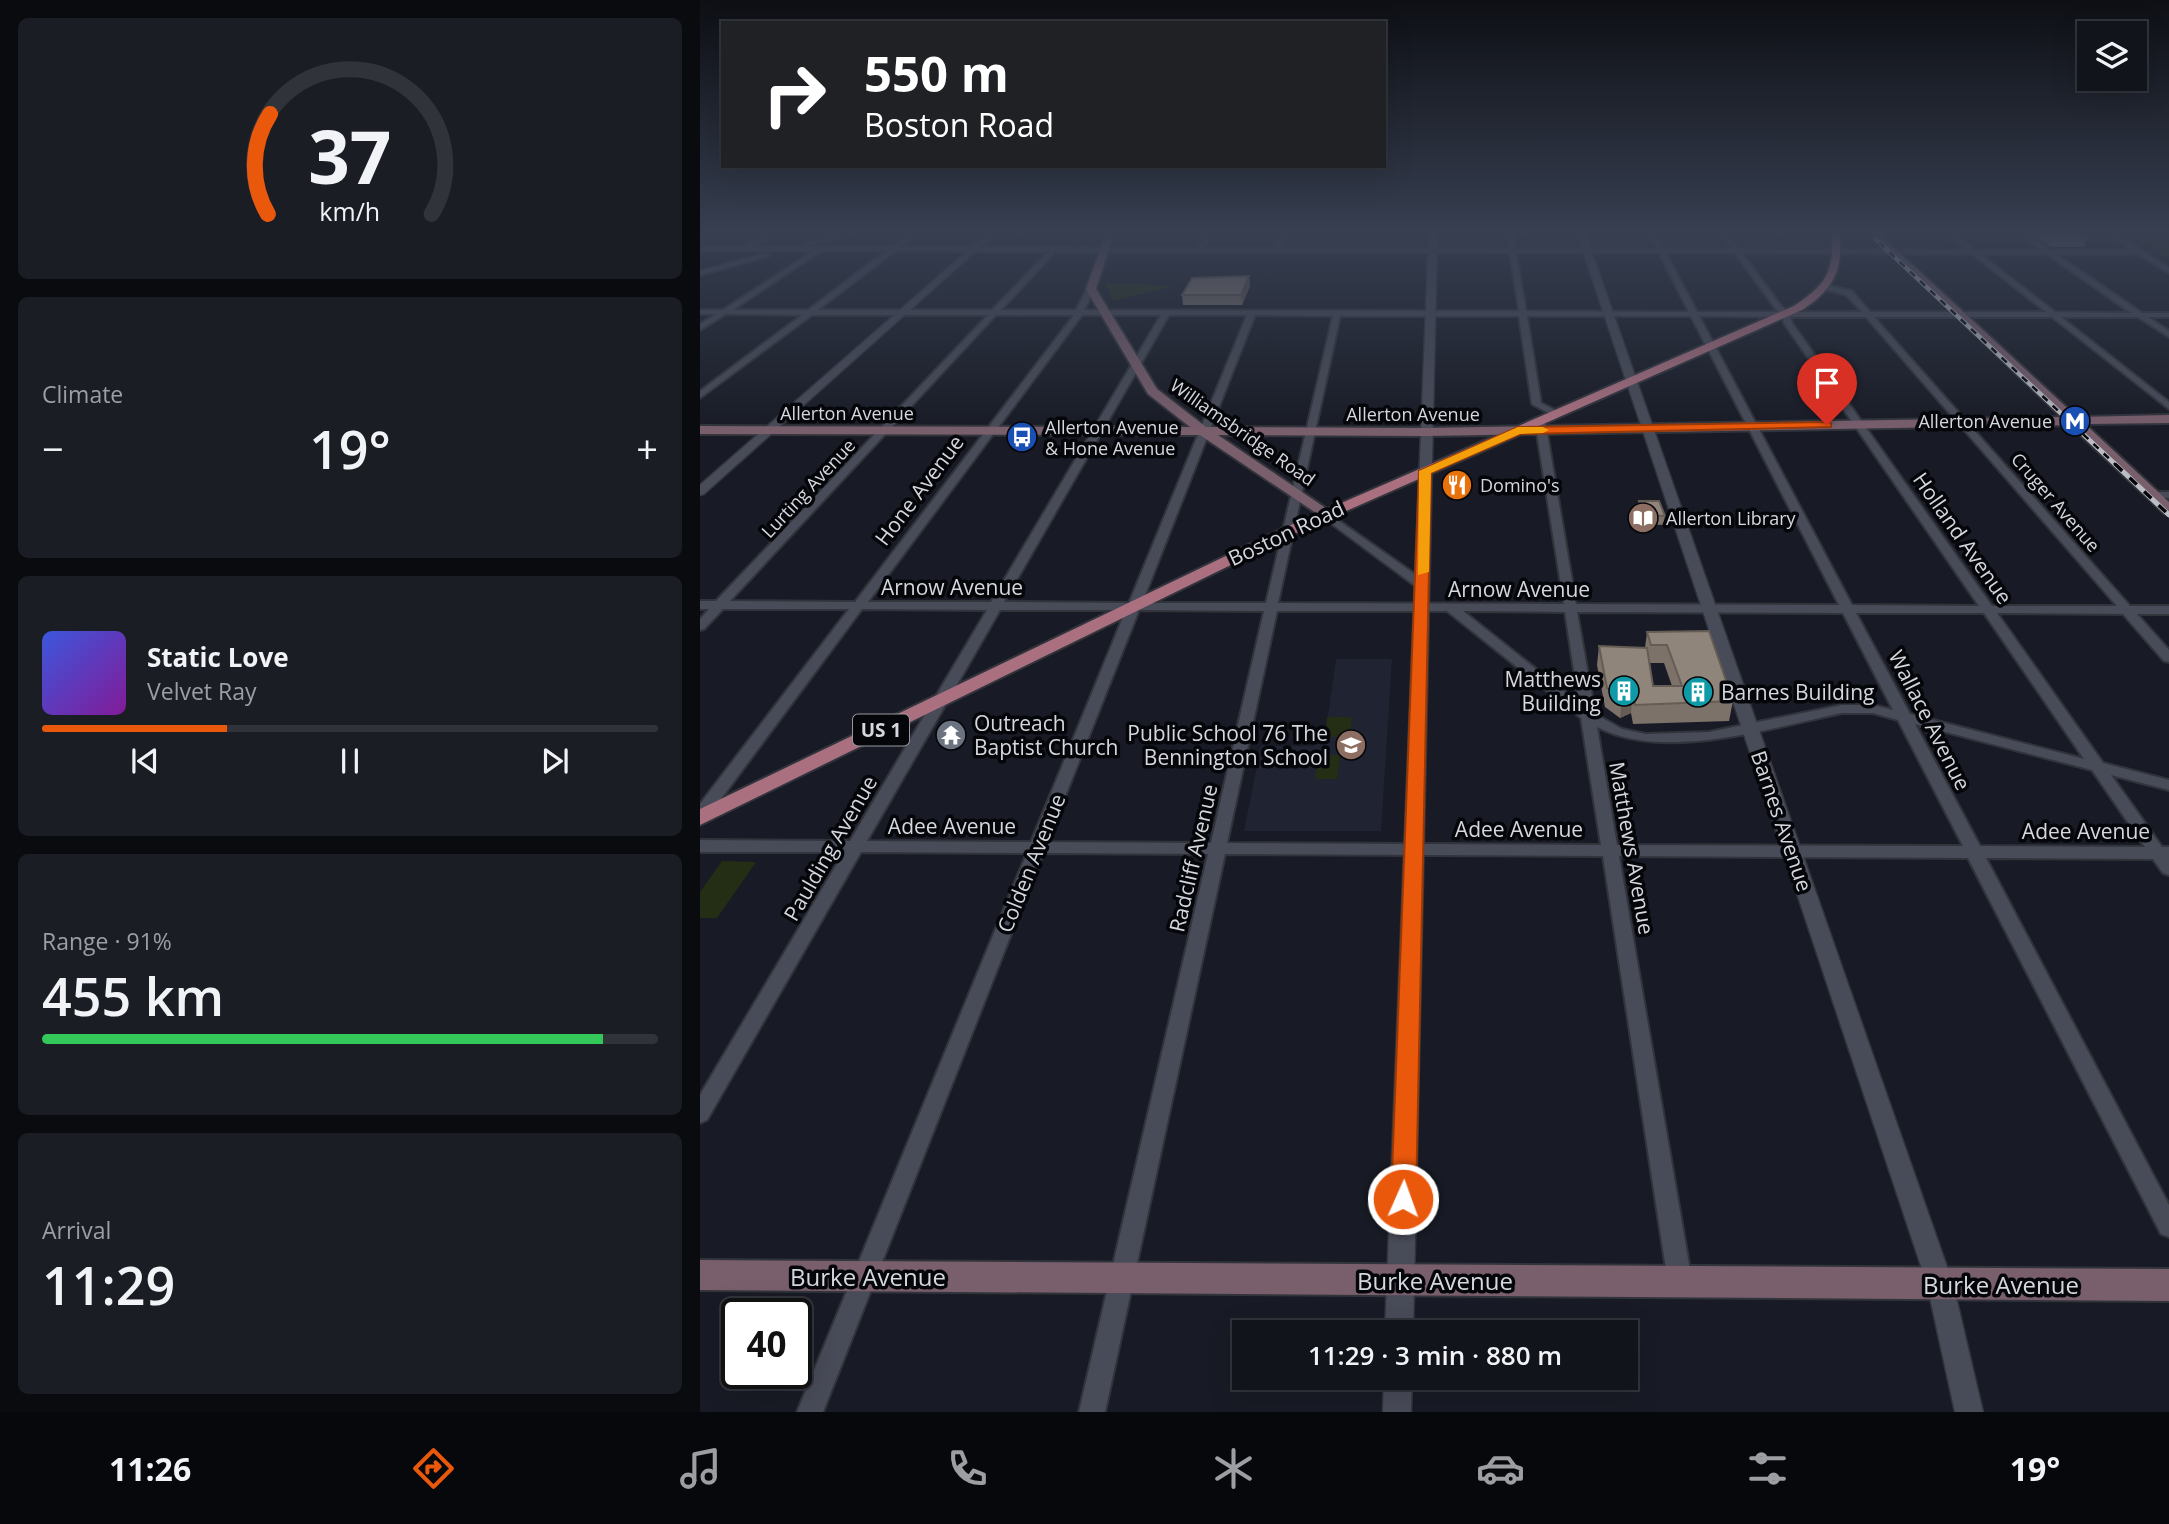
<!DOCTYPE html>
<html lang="en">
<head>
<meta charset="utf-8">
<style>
  :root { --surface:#12141c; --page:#1b1d25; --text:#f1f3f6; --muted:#9c9ea3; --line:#31333b; --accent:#ea580c }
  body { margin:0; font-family:"Open Sans",sans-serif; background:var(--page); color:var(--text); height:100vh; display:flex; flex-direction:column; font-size:26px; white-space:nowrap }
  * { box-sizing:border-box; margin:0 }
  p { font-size:23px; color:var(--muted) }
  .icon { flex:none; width:38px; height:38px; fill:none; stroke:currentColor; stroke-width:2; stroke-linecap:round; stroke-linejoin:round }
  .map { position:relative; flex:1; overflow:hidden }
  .panel { display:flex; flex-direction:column; gap:18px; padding:18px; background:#0a0b0f; width:700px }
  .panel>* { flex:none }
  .guide { position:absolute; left:21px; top:21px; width:665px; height:147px; border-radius:0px; box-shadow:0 7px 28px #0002,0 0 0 2px var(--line); background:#202124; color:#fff; overflow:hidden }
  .fabs { position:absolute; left:1377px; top:21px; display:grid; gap:14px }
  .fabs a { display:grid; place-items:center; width:70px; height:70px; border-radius:0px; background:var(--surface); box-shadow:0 7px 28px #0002,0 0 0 2px var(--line); font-size:35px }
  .speed { position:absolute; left:21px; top:1298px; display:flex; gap:14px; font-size:35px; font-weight:700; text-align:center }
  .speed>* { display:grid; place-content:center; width:91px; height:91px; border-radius:50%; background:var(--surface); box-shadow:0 7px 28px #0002,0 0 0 2px var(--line); line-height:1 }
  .speed .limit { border:4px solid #111; border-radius:10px; background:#fff; color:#111 }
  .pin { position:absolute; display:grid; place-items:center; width:60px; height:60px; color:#fff; margin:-72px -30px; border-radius:50% 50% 50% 0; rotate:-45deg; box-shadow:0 0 7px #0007 }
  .pin .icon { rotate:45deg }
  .me { position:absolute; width:77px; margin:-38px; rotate:2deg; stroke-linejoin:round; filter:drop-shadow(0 0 5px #0008) }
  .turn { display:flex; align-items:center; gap:24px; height:147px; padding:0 28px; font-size:32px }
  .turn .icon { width:91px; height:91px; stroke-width:2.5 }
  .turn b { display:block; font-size:49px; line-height:60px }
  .big { font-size:52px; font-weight:600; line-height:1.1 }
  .panel .card { flex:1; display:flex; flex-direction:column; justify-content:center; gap:10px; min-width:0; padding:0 24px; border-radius:10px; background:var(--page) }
  .panel .dial { align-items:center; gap:0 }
  .dial svg { height:182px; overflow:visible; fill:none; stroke:var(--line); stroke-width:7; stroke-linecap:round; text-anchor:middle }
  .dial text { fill:var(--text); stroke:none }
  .song { display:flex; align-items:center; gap:21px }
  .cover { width:84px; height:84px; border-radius:10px; background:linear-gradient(135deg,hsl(230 70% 55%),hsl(290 70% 35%)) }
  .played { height:7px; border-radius:4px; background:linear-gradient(90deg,var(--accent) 30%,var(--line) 30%) }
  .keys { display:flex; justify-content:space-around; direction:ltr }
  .heat { display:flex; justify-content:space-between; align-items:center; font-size:38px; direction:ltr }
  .charge { height:10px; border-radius:5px; background:linear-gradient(90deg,#34c759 91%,var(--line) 0) }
  .trip { position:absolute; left:532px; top:1320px; width:406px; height:70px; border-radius:0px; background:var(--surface); box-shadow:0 7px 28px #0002,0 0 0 2px var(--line); font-weight:600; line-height:70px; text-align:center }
  .dock { display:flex; height:112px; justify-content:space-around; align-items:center; background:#07080b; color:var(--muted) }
  .dock .icon { width:49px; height:49px }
  .dock .selected { color:var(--accent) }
  .dock b { font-size:32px; color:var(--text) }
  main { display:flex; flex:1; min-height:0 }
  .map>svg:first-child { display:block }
  .built { fill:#1f2332 }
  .green { fill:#242e14 }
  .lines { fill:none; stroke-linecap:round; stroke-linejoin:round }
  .minor-casing { stroke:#32343c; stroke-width:4 }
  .tertiary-casing { stroke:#32343c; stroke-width:3 }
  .secondary-casing { stroke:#32343c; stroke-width:4 }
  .primary-casing { stroke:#32343c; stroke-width:4 }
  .minor { fill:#484b58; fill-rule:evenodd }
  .tertiary { fill:#484b58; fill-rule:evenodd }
  .secondary { fill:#795e6c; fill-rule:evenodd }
  .primary { fill:#aa7080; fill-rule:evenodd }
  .rail-far1-casing { stroke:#bbbec5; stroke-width:4.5 }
  .rail-casing { stroke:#bbbec5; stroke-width:5 }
  .rail-far1 { stroke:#05060a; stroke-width:2.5; stroke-dasharray:7; stroke-linecap:butt }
  .rail { stroke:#05060a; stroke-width:3.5; stroke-dasharray:10; stroke-linecap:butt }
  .wall { fill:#7c7269; fill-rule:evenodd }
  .shaded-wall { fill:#655d55 }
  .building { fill:#90857a; stroke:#655d55; stroke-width:2 }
  .route { fill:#ea580c; stroke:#983908; stroke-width:2 }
  .slow { fill:#f59e0b }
  .labels { text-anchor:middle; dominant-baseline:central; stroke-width:7; stroke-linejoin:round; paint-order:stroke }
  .far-street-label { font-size:18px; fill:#d5d7de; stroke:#05060a }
  .far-poi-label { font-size:18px; fill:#d5d7de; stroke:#05060a; text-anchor:start }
  .shield { fill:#05060a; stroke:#97989e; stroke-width:2 }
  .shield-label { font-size:19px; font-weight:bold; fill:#d5d7de }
  .street-label { font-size:21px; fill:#d5d7de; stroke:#05060a }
  .poi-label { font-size:21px; fill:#d5d7de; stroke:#05060a; text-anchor:end }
  .near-street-label { font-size:24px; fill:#d5d7de; stroke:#05060a }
</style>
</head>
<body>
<main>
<section class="panel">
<div class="card dial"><svg viewBox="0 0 100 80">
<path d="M14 69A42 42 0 1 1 86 69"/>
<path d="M14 69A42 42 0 0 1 15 25" stroke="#ea580c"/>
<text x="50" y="56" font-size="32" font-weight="700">37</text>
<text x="50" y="72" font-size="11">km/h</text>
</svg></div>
<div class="card"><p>Climate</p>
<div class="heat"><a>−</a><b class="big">19°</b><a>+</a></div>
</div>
<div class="card">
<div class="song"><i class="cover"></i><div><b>Static Love</b><p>Velvet Ray</p></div></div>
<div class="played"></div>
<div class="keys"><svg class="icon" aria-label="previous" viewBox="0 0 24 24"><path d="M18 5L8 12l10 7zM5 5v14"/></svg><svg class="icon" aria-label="pause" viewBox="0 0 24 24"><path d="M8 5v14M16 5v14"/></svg><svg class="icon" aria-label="next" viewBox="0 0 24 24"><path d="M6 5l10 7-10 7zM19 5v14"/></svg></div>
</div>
<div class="card"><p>Range · 91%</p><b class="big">455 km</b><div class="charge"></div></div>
<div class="card"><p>Arrival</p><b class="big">11:29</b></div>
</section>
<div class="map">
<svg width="1469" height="1412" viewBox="0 0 1469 1412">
  <rect width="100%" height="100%" fill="#181b25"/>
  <!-- built -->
  <path class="built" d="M636,659h56l-11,172h-137l17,-85h52l12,-9z"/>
  <!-- green -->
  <g class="green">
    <path d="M1428,233h41v26l-6,-3z"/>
    <path d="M405,283l70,3 -62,15z"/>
    <path d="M627,717h25l-2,20h-25z"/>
    <path d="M618,755h22l-3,24h-22z"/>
    <path d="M22,861l34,1 -39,56h-17v-26z"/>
  </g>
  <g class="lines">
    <!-- minor casing -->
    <g class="minor-casing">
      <g id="minor">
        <path d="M0,233h4l-4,2z"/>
        <path d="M67,233h8l-23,14h140l19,-14h7l-18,14 298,1 9,-15h6l-9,15h70l7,-15h6l-6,15 228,1 -2,-16h6l3,16h141l-8,-16h6l9,16h68l-11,-16h6l12,16 228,1 -20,-17h7l21,17h66l-23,-17h7l25,17h82l-24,-17h7l54,35v5l-31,-19h-82l86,59h27v4h-21l21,14v6l-31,-20h-77l108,85v7l-117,-92h-178l256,289h39v8h-32l32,36v12l-5,-1 -41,-47 -126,-1 106,150 66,17v10l-58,-15 51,72h7v28l-6,-2 -10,-14 -167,-1 183,347v32l-8,-3 -193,-376 -349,-2 73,426 -4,8 -8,3 -8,-3 -4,-8 -65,-426 -378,-2 -120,558h-26l129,-558 -165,-1 -220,559h-26l230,-559 -166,-1 -154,268 -7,3v-28l144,-243h-144v-12l150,1 137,-231 -125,-1 -156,210 -6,1v-16l149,-195h-126l-19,20 -4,1v-11l9,-10h-9v-8h16l272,-286h-176l-112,83v-7l102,-76 -76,-1 -26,16v-6l16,-10h-16v-4h23l90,-59h-113v-4h43zM121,251h65l-78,59h-75zM195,251l153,1 -56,58h-174zM355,252l455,1 9,58 -435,-1 11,-21 -4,-2 -4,2 -11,21h-75zM816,253h143l30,59 -163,-1zM966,253h69l43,59h-81zM1042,253l230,1 74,58h-176l-18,-21 -26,-6 -4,2 1,2 23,6 16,17h-74l-7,-6zM1280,254h67l84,59 -76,-1zM296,315h78l-219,287 -125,-1zM382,315h79l-170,287h-123zM469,315h78l-118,288 -125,-1zM555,315l78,1 -67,287h-124zM640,316h179l13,88 24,13 3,-1v-4l-18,-9 -14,-87h164l148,289 -263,-1 -31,-183 -5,-3 -5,3 29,183 -286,-1zM999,316l84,1 1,6 195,283 -127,-1zM1090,317h76l251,289h-125l-200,-283zM300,610h126l-95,232 -164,-1zM439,610l125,1 -53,232 -164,-1zM577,611h170l134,107 20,127 -374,-2zM763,611l102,1 14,91zM877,612l266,1 50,97 -20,-5h-31l-133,27 -63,2 -24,-5 -27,-15zM1156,613h128l100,146 -174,-45zM1142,713h31l25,7 65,126 -346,-1 -20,-118c68,35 173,1 245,-14zM1215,724l177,46 53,77 -165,-1z"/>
        <path d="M142,233h10l-45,13 -3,-2z"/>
        <path d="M67,253l2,3 -69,19v-4z"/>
        <path d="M1454,492h15v6l-19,-1v-4z"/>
        <path d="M625,511l101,71 2,3 -2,3h-8l-97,-72 -1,-2z"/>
      </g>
    </g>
    <!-- tertiary casing -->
    <g class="tertiary-casing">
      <g id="tertiary">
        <path d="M288,233h8l-292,261 -4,1v-10z"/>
        <path d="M729,233h8l-24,1099h-28z"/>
        <path d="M877,233h8l368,1051 30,128h-28l-28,-128z"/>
        <path d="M684,1377h28l-1,35h-28z"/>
      </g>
    </g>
    <!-- secondary casing -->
    <g class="secondary-casing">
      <g id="secondary">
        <path d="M406,233h8l-18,56 61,100 49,38 220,1 636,-11 -193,-184h9l199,184 92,-2v8l-84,1 84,78v12l-5,-1 -94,-88 -644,11 -208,-1 112,76 3,3 -8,5 -125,-84 -500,-1v-8l490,1 -42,-33 -62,-105z"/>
        <path d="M0,1260l1469,9v32l-1469,-11z"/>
      </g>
    </g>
    <!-- primary casing -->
    <g class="primary-casing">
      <path id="primary" d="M1132,233h8c3,38 -7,57 -38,77l-508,224 -594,291v-16l584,-281 510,-222c33,-22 40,-34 38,-73z"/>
    </g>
    <!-- minor -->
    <use href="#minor" class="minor"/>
    <!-- tertiary -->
    <use href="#tertiary" class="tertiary"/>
    <!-- secondary -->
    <use href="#secondary" class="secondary"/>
    <!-- primary -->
    <use href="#primary" class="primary"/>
    <!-- rail-far1 casing -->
    <g class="rail-far1-casing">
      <path id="rail-far1" d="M1169,233l248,233"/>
    </g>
    <!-- rail casing -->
    <g class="rail-casing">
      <path id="rail" d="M1415,464l54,51"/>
    </g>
    <!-- rail-far1 -->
    <use href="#rail-far1" class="rail-far1"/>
    <!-- rail -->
    <use href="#rail" class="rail"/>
  </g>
  <!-- wall -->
  <g class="wall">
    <path d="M1331,233h48l8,5 -3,9h-32z"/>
    <path d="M549,276l1,10 -8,19h-59l-1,-10z"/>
    <path d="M939,501l26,15 -1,9 -21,-1 -5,-14z"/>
    <path d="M1009,631l24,70 -4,20 -96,3 -2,-11 -11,5 -15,-11 -8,-42 2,-19 46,2 2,-16zM949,663h15l8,23h-19z"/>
  </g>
  <!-- shaded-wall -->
  <g class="shaded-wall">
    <path d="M549,276l1,10 -8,19 -1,-10z"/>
    <path d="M933,693l-2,20 -11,5 2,-20z"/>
  </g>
  <!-- building -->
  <g class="building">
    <path d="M1347,233h32l8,5h-32z"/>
    <path d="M549,276l-8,19h-59l10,-17z"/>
    <path d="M939,501h20l6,15 -21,-1z"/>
    <path d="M1009,631l24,70 -98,4 -2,-12 -11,5 -15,-10 -8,-42 48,2 6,38h29l-15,-41h-16l-4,-13z"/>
  </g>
  <!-- sky -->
  <linearGradient id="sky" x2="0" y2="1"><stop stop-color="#0d0f14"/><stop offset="0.54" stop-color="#373f51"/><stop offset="1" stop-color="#373f51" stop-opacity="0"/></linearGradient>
  <rect width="1469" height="431" fill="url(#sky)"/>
  <!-- route -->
  <path class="route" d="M1127,422l4,1v4l-311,7 -89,39 -15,726 -4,8 -9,3 -9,-3 -3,-8 28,-728 99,-44z"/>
  <!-- slow -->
  <path class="slow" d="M818,427h25l6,3 -6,3 -23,1 -89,39 -2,99 -11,3 1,-104z"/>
  <!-- icons -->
  <defs>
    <g id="metro-disc" transform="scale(1.575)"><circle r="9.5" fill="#1a4fb4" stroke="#05060a"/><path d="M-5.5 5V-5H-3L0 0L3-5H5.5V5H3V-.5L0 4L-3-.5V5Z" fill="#fff"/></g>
    <g id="bus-disc" transform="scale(1.575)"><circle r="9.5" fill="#1a4fb4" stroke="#05060a"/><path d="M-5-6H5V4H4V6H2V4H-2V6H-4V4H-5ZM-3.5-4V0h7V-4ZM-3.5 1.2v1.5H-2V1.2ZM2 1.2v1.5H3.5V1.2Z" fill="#fff"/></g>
    <g id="restaurant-disc" transform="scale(1.575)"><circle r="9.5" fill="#e8710a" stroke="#05060a"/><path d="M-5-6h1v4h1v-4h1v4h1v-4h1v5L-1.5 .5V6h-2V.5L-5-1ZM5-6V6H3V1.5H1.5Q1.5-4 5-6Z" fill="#fff"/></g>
    <g id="library-disc" transform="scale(1.575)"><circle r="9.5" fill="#8d6e63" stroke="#05060a"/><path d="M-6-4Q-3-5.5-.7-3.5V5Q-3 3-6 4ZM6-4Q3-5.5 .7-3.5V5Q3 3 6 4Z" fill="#fff"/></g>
    <g id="building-disc" transform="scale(1.575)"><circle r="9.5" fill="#0f9aa8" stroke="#05060a"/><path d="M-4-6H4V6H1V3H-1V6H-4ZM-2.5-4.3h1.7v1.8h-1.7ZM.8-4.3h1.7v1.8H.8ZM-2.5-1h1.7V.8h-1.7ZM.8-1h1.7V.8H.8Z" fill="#fff"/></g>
    <g id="temple-disc" transform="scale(1.575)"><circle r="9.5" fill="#6b7280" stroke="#05060a"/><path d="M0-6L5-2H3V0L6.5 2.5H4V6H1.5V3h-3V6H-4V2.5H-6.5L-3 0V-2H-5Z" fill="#fff"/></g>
    <g id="school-disc" transform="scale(1.575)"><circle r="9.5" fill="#8d6e63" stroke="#05060a"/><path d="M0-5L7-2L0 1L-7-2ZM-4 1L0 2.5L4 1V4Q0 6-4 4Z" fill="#fff"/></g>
  </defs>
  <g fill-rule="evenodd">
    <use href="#metro-disc" x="1375" y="421"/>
    <use href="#bus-disc" x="322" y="437"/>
    <use href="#restaurant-disc" x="757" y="485"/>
    <use href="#library-disc" x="943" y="518"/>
    <use href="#building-disc" x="924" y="691"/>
    <use href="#building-disc" x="998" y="692"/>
    <use href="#temple-disc" x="251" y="735"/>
    <use href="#school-disc" x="651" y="745"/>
  </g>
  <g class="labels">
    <!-- far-street labels -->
    <g class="far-street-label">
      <text x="147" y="413">Allerton Avenue</text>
      <text x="713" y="414">Allerton Avenue</text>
      <text transform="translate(543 432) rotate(35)">Williamsbridge Road</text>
      <text transform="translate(108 488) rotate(-47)">Lurting Avenue</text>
      <text transform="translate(1356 502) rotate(49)">Cruger Avenue</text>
    </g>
    <!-- far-poi labels -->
    <g class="far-poi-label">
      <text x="1352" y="421" text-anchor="end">Allerton Avenue</text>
      <text x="345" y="427">Allerton Avenue<tspan x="345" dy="21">&amp; Hone Avenue</tspan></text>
      <text x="780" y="485">Domino's</text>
      <text x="966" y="518">Allerton Library</text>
    </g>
    <!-- shield labels -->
    <rect class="shield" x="153" y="714.5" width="56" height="31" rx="5"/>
    <g class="shield-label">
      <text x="181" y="730">US 1</text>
    </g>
    <!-- street labels -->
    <g class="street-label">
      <text transform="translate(219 490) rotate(-53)">Hone Avenue</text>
      <text transform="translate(586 533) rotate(-25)">Boston Road</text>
      <text transform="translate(1263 538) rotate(55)">Holland Avenue</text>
      <text x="252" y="587">Arnow Avenue</text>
      <text x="819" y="589">Arnow Avenue</text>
      <text transform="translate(1230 720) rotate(63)">Wallace Avenue</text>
      <text transform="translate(1082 821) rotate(71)">Barnes Avenue</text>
      <text x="252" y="826">Adee Avenue</text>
      <text x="819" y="829">Adee Avenue</text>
      <text x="1386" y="831">Adee Avenue</text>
      <text transform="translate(130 848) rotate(-60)">Paulding Avenue</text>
      <text transform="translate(932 848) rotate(80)">Matthews Avenue</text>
      <text transform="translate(493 858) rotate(-77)">Radcliff Avenue</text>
      <text transform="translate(331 863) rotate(-68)">Colden Avenue</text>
    </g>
    <!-- poi labels -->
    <g class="poi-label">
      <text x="901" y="679">Matthews<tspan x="901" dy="24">Building</tspan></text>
      <text x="1021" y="692" text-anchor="start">Barnes Building</text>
      <text x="274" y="723" text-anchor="start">Outreach<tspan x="274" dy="24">Baptist Church</tspan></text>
      <text x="628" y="733">Public School 76 The<tspan x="628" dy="24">Bennington School</tspan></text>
    </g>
    <!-- near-street labels -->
    <g class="near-street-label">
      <text x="168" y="1276">Burke Avenue</text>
      <text x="735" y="1280">Burke Avenue</text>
      <text x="1301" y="1284">Burke Avenue</text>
    </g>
  </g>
</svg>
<div class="fabs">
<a><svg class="icon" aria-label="layers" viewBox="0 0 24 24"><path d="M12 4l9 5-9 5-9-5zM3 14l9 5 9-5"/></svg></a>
</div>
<div class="speed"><div class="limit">40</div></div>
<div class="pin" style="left:1127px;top:425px;background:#d93025"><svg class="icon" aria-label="arrive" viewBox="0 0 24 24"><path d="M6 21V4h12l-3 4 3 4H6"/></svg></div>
<svg class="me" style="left:703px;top:1199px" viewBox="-20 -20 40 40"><circle r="17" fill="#ea580c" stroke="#fff" stroke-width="3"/><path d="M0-11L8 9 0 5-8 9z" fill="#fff"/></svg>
<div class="trip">11:29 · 3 min · 880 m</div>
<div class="guide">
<div class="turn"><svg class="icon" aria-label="right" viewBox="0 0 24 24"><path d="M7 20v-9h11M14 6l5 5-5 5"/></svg><div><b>550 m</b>Boston Road</div></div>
</div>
</div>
</main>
<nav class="dock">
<b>11:26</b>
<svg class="icon selected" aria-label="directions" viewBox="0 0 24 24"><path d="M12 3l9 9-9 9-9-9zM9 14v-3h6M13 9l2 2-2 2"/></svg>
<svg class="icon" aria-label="music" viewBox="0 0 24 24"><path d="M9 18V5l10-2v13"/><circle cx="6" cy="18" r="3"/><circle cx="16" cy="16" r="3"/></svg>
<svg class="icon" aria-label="phone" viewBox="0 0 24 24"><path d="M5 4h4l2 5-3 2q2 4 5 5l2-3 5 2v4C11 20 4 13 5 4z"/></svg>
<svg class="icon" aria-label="climate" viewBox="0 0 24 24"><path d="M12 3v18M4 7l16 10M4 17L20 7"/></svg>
<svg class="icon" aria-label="car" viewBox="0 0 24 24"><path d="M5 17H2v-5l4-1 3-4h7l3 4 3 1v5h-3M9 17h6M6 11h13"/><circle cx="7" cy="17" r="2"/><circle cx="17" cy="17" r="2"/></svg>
<svg class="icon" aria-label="filters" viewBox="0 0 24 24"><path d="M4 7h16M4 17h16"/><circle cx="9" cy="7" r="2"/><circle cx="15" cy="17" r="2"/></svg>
<b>19°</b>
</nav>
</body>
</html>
